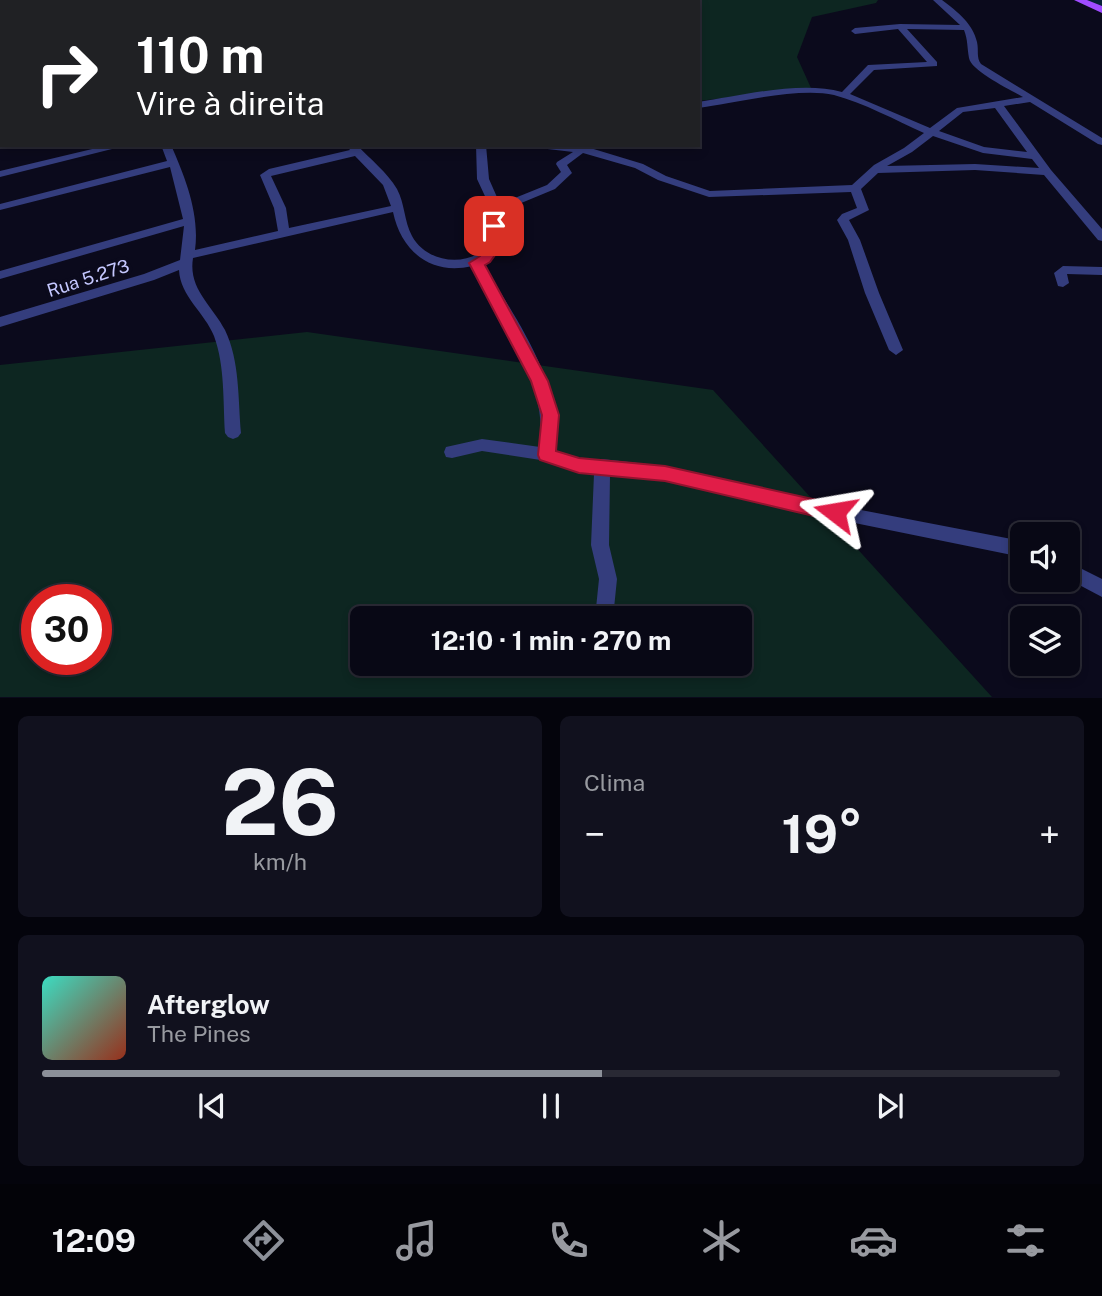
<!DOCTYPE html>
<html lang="pt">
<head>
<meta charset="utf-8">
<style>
  :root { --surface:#080815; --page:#11111e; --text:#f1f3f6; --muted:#989aa0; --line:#292934; --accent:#8c9099 }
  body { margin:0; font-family:"Public Sans",sans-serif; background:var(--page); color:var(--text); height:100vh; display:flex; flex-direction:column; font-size:26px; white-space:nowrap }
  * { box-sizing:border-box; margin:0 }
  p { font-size:23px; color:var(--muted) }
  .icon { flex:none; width:38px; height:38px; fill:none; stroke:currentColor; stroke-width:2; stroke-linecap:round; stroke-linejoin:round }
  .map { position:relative; height:698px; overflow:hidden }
  .panel { display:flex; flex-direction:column; gap:18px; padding:18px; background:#04040c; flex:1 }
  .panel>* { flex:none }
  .top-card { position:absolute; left:0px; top:0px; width:700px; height:147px; box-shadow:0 4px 10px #0003,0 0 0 2px var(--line); background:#202124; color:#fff; overflow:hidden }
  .buttons { position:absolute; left:1010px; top:522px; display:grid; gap:14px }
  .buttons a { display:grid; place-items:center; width:70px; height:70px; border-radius:10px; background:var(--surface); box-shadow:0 4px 10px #0003,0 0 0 2px var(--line); font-size:35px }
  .speed { position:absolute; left:21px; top:584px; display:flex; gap:14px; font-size:35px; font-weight:700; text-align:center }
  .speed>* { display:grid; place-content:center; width:91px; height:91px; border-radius:50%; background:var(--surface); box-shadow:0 4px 10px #0003,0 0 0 2px var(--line); line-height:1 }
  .speed .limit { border:10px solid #d22; background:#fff; color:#111 }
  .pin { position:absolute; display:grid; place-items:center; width:60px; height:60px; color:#fff; margin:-30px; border-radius:14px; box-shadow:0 4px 10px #0006 }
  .me { position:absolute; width:77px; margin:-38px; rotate:284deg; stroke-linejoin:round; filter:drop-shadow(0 0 5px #0008) }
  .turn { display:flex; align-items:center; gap:24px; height:147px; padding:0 21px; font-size:32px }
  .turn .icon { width:91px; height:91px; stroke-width:2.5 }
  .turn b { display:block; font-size:49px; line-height:60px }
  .big { font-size:52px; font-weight:700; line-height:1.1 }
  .panel .card { flex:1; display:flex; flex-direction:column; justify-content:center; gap:10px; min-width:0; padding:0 24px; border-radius:10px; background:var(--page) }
  .panel .dial { align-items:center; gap:0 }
  .dial b { font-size:91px; line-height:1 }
  .song { display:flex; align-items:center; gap:21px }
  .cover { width:84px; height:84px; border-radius:10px; background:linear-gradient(135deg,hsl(170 70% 55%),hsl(10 70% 35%)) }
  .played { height:7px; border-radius:4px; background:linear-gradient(90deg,var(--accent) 55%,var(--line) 55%) }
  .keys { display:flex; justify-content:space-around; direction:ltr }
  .heat { display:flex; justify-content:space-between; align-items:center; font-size:38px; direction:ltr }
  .panel .tiles { flex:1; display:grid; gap:18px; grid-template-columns:1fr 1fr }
  .card:last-child { grid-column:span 2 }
  .trip { position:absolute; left:350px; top:606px; width:402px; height:70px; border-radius:10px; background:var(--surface); box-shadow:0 4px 10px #0003,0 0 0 2px var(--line); font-weight:700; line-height:70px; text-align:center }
  .dock { display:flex; height:112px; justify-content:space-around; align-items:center; background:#030308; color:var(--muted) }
  .dock .icon { width:49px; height:49px }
  .dock .selected { color:var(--accent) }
  .dock b { font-size:32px; color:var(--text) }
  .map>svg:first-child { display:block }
  .green { fill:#0d2621; fill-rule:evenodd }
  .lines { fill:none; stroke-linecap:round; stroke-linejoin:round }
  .river { fill:#072138; fill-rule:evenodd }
  .minor { fill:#343d7d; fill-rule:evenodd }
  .major { fill:#9f4cff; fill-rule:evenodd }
  .route { fill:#e11d48; stroke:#92132f; stroke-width:2 }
  .labels { text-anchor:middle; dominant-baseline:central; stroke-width:7; stroke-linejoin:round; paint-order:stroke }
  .street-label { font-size:18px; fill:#c5c8ff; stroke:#0b0a1c }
</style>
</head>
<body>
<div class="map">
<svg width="1102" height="698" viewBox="0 0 1102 698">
  <rect width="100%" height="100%" fill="#0b0a1c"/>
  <!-- green -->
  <g class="green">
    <path d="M336,0h542l-2,3 -64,14 -15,40 14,31 -113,13v-99z"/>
    <path d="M307,332l406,58 279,307h-992v-332zM37,600h59v60h-59zM362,618h378v45h-378z"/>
  </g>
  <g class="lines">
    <!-- river -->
    <path class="river" d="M1087,0h15v8z"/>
    <!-- minor -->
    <g class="minor">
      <path d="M65,0h16l-19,2z"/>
      <path d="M144,0h8l1,2h-8z"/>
      <path d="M188,0h14l-17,2z"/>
      <path d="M278,0h8l1,2h-8z"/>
      <path d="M933,0h9c16,12 31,24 35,42 2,9 -1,15 4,22l121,74v7l-4,-1 -68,-42 -26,4 47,64 51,59v12l-4,-1 -54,-65 -69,-5 -97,3 -17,16 8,21 -20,10 11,20 19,53 24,57 -7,5 -7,-5 -24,-57 -17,-53 -11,-20 5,-6 15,-6 -6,-16 -142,5 -51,-17 -23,-12 -52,-15 -16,12 5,8 -17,16 -53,22 -2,15 2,18 -9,12 -10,7c33,58 80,118 72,188l24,8h23l63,7 170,39 187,36v16l-187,-38 -170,-39 -55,-5 -1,70 8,34 -4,39h-18l4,-39 -8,-34 3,-71 -15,-1 -32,-12 -65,-10 -30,7 -6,-1 -2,-5 2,-5 36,-8 58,8c8,-66 -38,-125 -68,-181 -41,10 -71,-15 -79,-54l-200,46c-5,31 19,47 32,72 15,31 13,70 16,103l-3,4 -5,2 -5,-2 -3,-4c-2,-32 0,-67 -11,-97 -9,-23 -34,-40 -35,-66l-25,10 -154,47v-10l144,-43 36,-14 4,-34 -184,53v-8l183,-52 -13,-52 -170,43v-6l167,-43 -6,-16h10c14,32 29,69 24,105l83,-19 -4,-23 -14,-33 9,-6 81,-19 -4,-5h11c13,14 30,27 40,44 8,15 7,32 15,47 15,28 58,32 78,8l-2,-18 3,-17 -14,-30 -1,-34h10l3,34 11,25 47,-19 14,-13 -5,-8 1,-2 16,-10 -34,-4 -5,-3h54l-1,2 56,17 23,12 44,15 142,-6 22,-20 30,-17 20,-15c-29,-13 -60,-30 -90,-38 -36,-8 -99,8 -136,13v-6c43,-6 102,-22 144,-10l26,-27 59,-3 -29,-33 -43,5 -4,-3 4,-3 45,-4 60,1zM907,29l57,1c4,10 3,18 5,28 2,13 42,32 54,39l-66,11 -27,20 -80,-34 24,-24 63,-4v-4zM995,108l32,44 -43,-5 -45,-16 24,-19zM933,136l50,17 49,6 7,9 -64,-4 -88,2 25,-14zM355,156l28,29 8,21 -102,22 -3,-20 -15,-32z"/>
      <path d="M0,11h2l-2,5z"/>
      <path d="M0,34h2l-2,6z"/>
      <path d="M0,129h2l-2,7z"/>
      <path d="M109,145h19l-128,32v-6z"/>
      <path d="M1063,266l39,1v8l-35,-1 2,9 -6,4 -5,-1 -4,-13z"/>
      <path d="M1068,562l34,17v18l-34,-18z"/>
    </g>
    <!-- major -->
    <path class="major" d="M1074,0h13l15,6v7z"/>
  </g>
  <!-- route -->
  <path class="route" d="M494,222l7,4 2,18 -13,18 -5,3 63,116 11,34 -3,36 23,7 86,8 170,38 7,3 3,5 -3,6 -7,3 -170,-40 -86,-8 -39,-13 -2,-5 4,-40 -11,-34 -62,-118 11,-7 9,-12 -1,-18z"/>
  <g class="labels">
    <!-- street labels -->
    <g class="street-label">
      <text transform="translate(88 278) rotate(-18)">Rua 5.273</text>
    </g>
  </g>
</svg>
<div class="buttons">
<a><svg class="icon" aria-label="sound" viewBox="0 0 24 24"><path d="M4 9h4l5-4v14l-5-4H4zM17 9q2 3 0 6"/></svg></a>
<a><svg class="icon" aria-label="layers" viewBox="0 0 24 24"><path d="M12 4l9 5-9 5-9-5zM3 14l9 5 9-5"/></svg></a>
</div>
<div class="speed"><div class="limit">30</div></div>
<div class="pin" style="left:494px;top:226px;background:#d93025"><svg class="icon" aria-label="arrive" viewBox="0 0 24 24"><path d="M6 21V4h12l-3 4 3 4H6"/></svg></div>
<svg class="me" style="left:835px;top:512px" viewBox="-20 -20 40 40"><path d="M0-17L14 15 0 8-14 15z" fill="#e11d48" stroke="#fff" stroke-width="4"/></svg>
<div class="trip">12:10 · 1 min · 270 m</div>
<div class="top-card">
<div class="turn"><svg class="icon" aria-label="right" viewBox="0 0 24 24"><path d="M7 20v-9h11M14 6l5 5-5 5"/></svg><div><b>110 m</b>Vire à direita</div></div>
</div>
</div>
<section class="panel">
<div class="tiles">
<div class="card dial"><b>26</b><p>km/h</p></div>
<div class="card"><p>Clima</p>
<div class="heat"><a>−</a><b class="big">19°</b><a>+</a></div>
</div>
<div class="card">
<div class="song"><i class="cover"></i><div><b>Afterglow</b><p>The Pines</p></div></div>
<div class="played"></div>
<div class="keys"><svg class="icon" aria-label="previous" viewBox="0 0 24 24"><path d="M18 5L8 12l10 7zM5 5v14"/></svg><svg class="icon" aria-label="pause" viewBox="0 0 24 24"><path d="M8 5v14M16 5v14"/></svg><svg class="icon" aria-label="next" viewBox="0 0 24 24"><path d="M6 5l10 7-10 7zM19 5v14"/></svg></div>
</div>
</div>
</section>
<nav class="dock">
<b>12:09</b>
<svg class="icon selected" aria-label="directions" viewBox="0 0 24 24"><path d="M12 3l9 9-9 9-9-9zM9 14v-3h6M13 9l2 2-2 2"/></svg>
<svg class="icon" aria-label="music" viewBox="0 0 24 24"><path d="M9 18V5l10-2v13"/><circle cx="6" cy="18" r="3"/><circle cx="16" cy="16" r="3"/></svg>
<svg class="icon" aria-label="phone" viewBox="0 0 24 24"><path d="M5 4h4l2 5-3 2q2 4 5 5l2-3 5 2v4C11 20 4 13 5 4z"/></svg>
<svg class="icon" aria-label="climate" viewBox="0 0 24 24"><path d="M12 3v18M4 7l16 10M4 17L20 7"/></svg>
<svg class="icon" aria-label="car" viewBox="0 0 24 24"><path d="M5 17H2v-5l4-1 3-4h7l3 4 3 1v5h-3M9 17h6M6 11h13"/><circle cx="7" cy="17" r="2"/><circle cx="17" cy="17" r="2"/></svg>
<svg class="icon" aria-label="filters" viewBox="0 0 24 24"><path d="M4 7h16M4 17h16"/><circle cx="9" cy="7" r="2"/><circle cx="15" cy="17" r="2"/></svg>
</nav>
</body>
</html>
